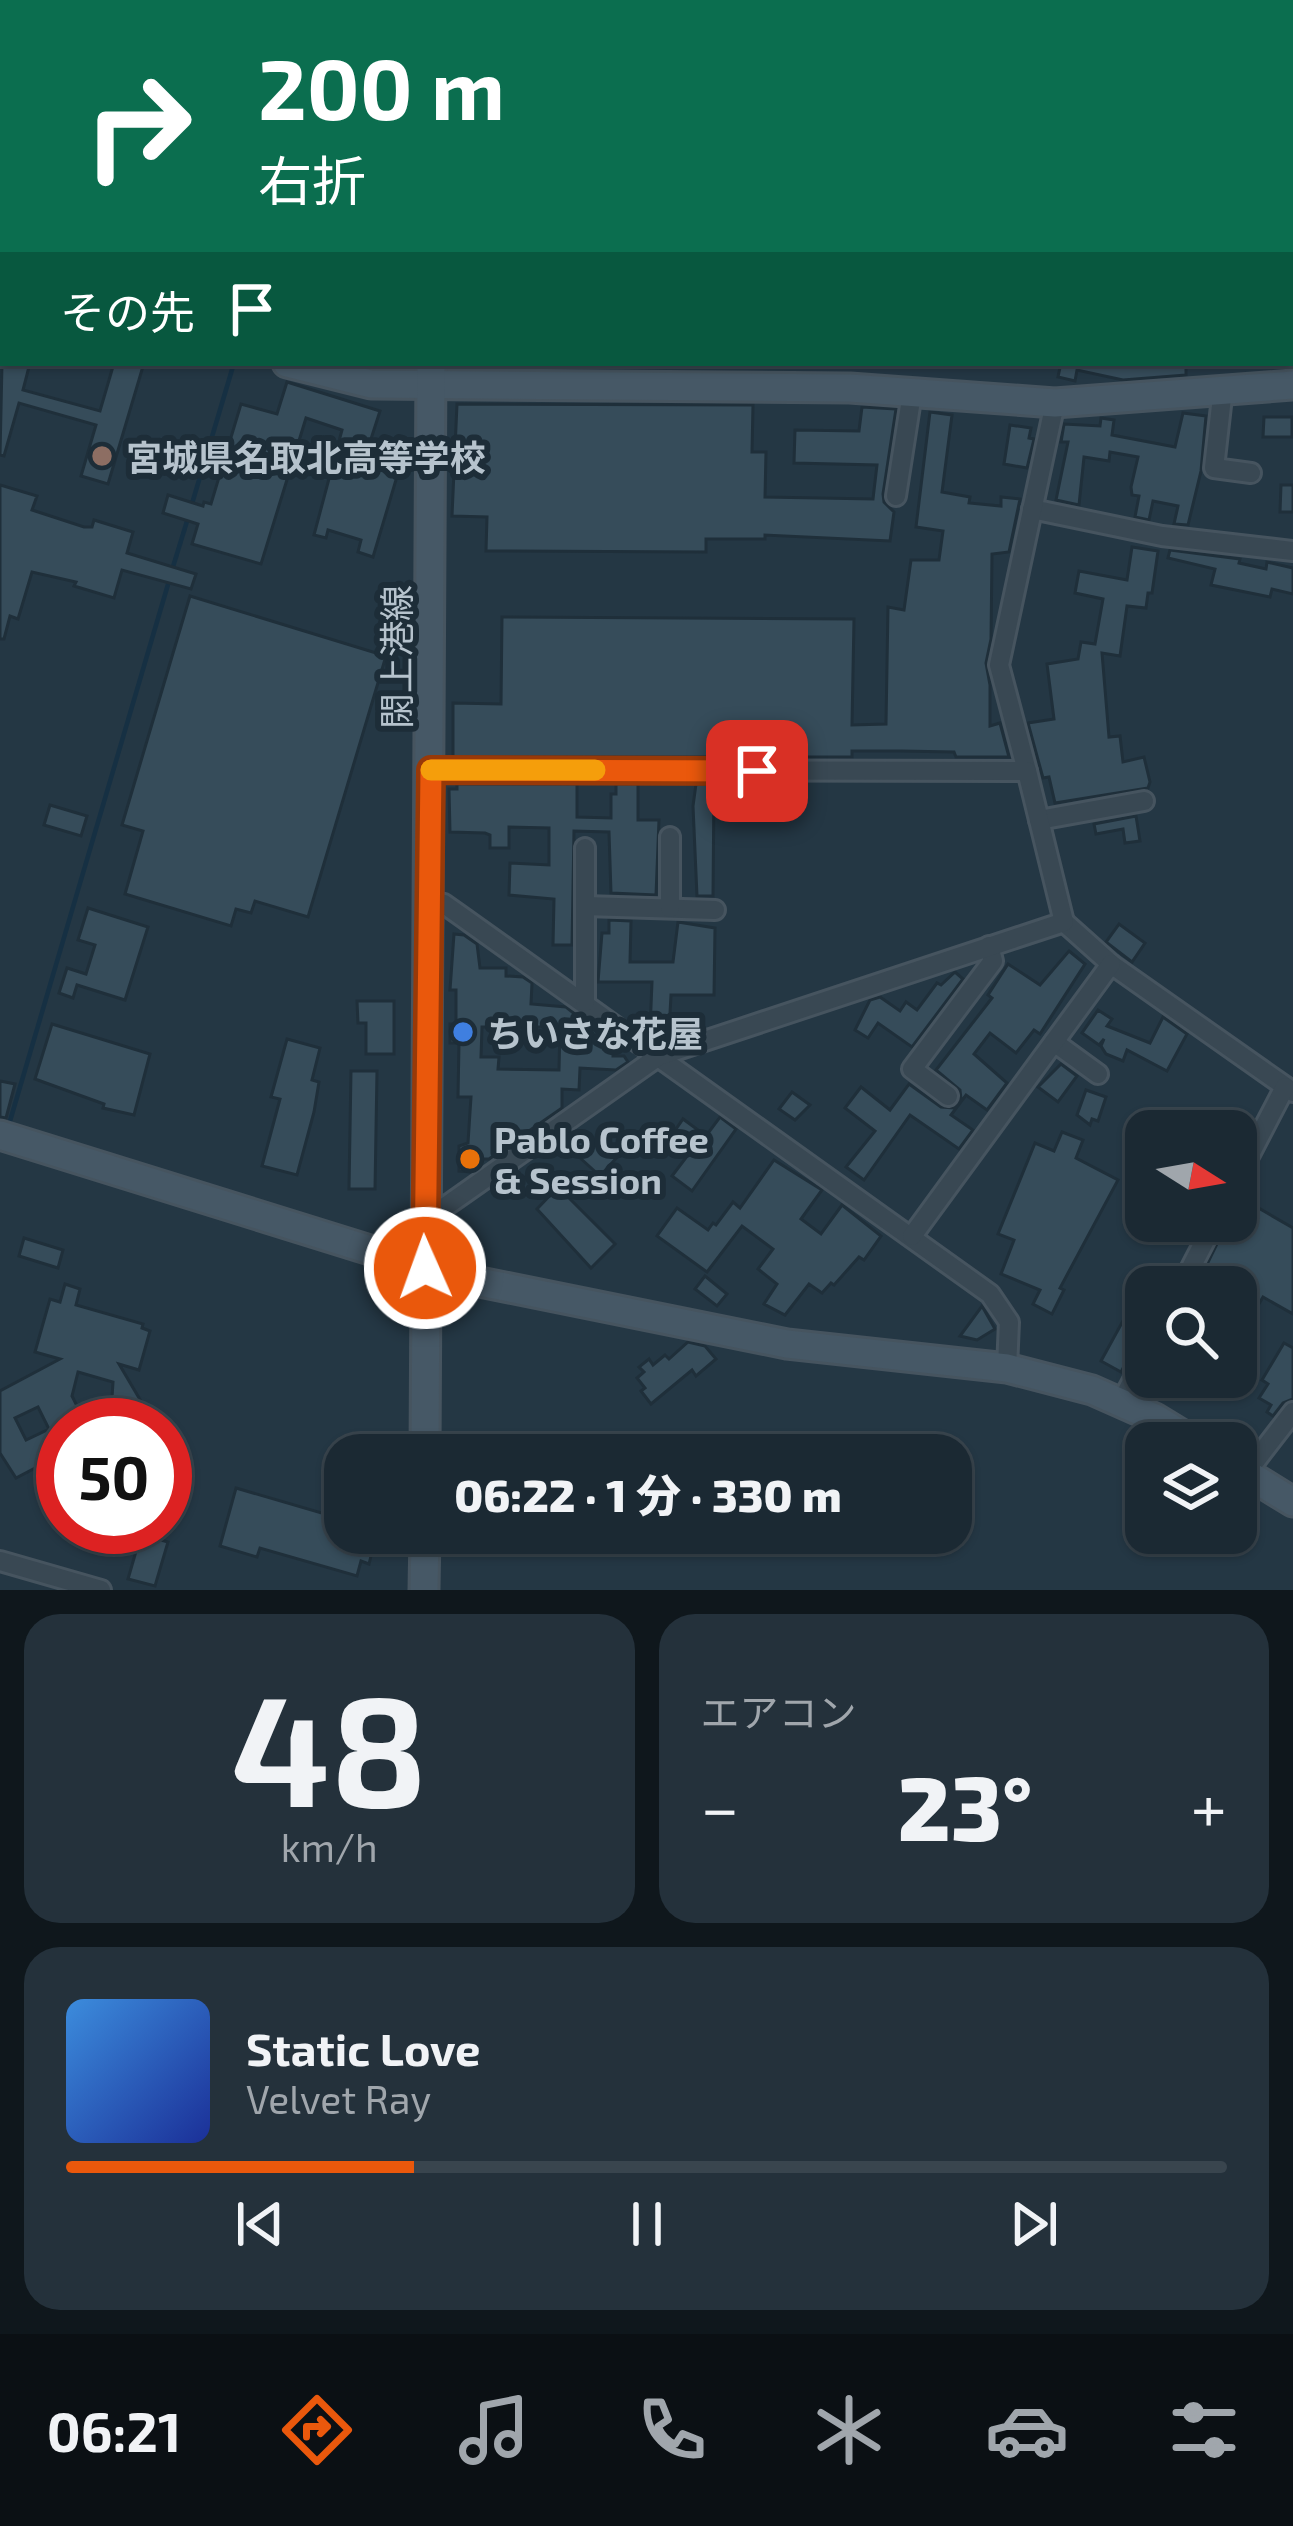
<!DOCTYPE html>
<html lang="ja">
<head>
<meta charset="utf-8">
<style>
  :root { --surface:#1b2933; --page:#24313b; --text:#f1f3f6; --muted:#a0a6ac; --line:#39454e; --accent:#ea580c }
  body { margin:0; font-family:"Exo 2","Noto Sans JP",sans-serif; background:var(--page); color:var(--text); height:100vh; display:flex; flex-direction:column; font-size:45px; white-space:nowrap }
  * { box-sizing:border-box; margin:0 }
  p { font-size:39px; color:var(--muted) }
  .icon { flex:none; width:66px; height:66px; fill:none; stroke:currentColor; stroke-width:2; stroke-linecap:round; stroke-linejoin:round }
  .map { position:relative; height:1590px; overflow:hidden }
  .details { display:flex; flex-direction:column; gap:24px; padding:24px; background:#0f171c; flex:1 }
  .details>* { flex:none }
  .top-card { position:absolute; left:0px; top:0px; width:1293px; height:366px; box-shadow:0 3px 9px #0004,0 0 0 3px var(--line); background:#0b6e4f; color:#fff; overflow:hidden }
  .needle { width:78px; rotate:101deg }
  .tools { position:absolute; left:1125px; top:1110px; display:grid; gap:24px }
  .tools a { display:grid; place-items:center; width:132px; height:132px; border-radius:24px; background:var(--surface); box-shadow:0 3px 9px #0004,0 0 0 3px var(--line); font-size:60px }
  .speed { position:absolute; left:36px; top:1398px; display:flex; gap:24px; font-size:60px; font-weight:700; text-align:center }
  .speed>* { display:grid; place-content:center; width:156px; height:156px; border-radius:50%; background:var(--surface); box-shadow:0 3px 9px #0004,0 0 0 3px var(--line); line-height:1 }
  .speed .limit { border:18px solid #d22; background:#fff; color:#111 }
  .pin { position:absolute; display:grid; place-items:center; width:102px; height:102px; color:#fff; margin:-51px; border-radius:24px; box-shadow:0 6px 18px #0006 }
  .me { position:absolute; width:132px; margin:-66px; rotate:358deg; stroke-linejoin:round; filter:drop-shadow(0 0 9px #0008) }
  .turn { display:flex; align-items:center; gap:42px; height:252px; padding:0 60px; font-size:54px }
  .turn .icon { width:156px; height:156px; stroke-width:2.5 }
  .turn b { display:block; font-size:84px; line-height:102px }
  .then { display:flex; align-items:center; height:114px; padding:0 60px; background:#0003; gap:24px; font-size:45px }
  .big { font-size:90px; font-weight:800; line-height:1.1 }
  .details .widget { flex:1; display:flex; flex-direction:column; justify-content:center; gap:18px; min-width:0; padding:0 42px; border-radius:36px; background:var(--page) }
  .details .dial { align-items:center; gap:0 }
  .dial b { font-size:156px; line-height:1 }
  .song { display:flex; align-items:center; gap:36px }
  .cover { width:144px; height:144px; border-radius:18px; background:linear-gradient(135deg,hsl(210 70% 55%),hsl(230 70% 35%)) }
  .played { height:12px; border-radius:6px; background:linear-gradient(90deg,var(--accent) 30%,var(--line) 30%) }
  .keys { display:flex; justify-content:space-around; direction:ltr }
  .heat { display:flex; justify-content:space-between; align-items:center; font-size:66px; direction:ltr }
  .details .tiles { flex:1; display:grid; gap:24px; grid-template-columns:1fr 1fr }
  .widget:last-child { grid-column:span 2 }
  .trip { position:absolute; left:324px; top:1434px; width:648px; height:120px; border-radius:36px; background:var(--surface); box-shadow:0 3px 9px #0004,0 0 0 3px var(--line); font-weight:800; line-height:120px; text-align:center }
  .menu { display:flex; height:192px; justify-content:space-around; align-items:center; background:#0b1014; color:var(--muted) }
  .menu .icon { width:84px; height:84px }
  .menu .selected { color:var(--accent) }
  .menu b { font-size:54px; color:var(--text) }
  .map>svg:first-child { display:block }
  .green { fill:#264543 }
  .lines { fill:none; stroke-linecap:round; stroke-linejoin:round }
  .stream { stroke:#163043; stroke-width:4.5 }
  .building { fill:#364c5a; stroke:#1f2f3a; stroke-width:3; fill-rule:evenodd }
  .street-casing { stroke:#46545f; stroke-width:24 }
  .secondary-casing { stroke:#46545f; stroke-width:33 }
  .street { stroke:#394853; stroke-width:18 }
  .secondary { stroke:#465866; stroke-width:27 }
  .route-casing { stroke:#983908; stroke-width:30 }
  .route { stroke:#ea580c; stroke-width:21 }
  .slow { stroke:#f59e0b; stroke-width:21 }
  .education-dot { fill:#8d6e63; stroke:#1d2d38; stroke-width:4.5 }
  .shop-dot { fill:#3f7fe0; stroke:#1d2d38; stroke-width:4.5 }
  .food-dot { fill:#e8710a; stroke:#1d2d38; stroke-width:4.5 }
  .labels { text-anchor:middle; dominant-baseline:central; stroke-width:12; stroke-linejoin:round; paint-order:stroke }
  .poi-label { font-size:36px; font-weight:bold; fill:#b6c3cd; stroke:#1d2d38; text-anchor:start }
  .street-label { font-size:36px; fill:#b6c3cd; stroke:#1d2d38 }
</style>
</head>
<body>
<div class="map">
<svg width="1293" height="1590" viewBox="0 0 1293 1590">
  <rect width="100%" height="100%" fill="#243744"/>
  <!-- green -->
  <g class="green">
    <path d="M898,0h185l-187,3z"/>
    <path d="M1290,37l3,1v231l-3,-1z"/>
  </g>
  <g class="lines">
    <!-- stream -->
    <g class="stream">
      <path d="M0,128l3,1"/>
      <path d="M1290,358h3"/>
      <path d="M191,507l43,-144"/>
      <path d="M172,570l16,-52"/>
      <path d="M10,1121l159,-540"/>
    </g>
  </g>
  <!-- building -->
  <g class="building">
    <path d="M2,363h28l-7,27 77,21 14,-48h30l-36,121 -27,-8 15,-51 -77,-22 -15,53 -4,-1z"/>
    <path d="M1061,363h125v12l-63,5 -46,-10 -2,11 -17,-4z"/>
    <path d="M287,382l93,29 -10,31 34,11 -31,104 -15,-5 3,-12 -33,-10 -2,8 -12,-3 28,-105 -36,-12 -45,146 -69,-20 6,-20 -35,-11 5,-18 35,11 1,-4 7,2 30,-100 36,10z"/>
    <path d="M457,404l296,1 -1,47h14l-1,45 108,2 4,-34 -83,-2 1,-33 64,1 3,-24 34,2 -13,85 1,8 10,10 -4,29 -125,-6v4h-59v13l-220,-1 1,-34 -35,-1z"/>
    <path d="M930,412l22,3 -10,77 28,5 -1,6 32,3v-9l19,2 -11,53 -17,2 -1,85 -5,24 4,22v41l10,-3 9,34h-53l-2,-5 -53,-1h-49v6h-399v-54l48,1 1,-87 352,2 -2,106 34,-1 2,-117 16,3 7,-50h28l4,-29 -27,-4z"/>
    <path d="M1183,413l23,3 -5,55 -13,54 -14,-1 4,-18 -25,-5 -4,19 -14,-3 4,-21 -7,-1 -1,-8 7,-30 -28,-5 -1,9 -25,-4 -5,48 -23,-5 12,-58h-7l3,-18 36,2 1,-8 13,2 -2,15 63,12z"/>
    <path d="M1264,417h28v20h-29z"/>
    <path d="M1010,425l21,3 -2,10 5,1 -7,29 -23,-4z"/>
    <path d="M0,485l37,11 -5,14 52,17h8l2,-7 39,12 -6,21 69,21 -5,15 -69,-19 -8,28 -40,-12 2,-4 -44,-10 -14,47 -8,-3 -6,23h-4z"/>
    <path d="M1281,485h12v27h-13z"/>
    <path d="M1132,547l26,4 -6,42h-4l-2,15 -19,-2 -7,50 -18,-3 7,84 11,-1 3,26 21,-5 6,25 -2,6 -93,15 -6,-26 -6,1 -15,-55 26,-4 -7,-55 31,-5 3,-17 14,2 8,-45 -28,-6 4,-22 48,9z"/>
    <path d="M1170,550l70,9 -1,4 27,6 1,-7 26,6v26l-21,-5 -2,8 -59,-12 4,-16 -47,-11z"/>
    <path d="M190,596l196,60 -78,261 -53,-16 -4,12 -15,-4 -5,17 -106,-32 18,-63 -21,-6z"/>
    <path d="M457,784h120v33l34,1v-24h5v-10h22v36h21l-3,75 -45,-2 -2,-61 -35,-1 -2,114h-19l1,-46 -45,-4 1,-32 39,2v-37l-40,-1v21h-19v-13l-5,-2 -35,-1 -1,-43h8z"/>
    <path d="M696,784h18l-1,112h-16l-4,-90z"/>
    <path d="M50,805l37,11 -6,20 -37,-11z"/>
    <path d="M1136,816l4,25 -15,2 -2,-14 -27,5 -2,-10z"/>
    <path d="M88,908l60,19 -23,73 -48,-15 -4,13 -14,-5 8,-25 19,6 9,-29 -17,-5z"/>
    <path d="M609,920l22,1 -1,41h43l5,-40 37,6 -1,67h-43l-2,36 -19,-1 2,-48h-54l4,-49h7z"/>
    <path d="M1119,924l26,19 -13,19 -26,-20z"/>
    <path d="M454,934l10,1 13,9 3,24h26v8l17,1 9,6 -1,21 35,3 10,8v10h14l23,16v15h11l4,6 -12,8 -36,-2 -1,22 -17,-1v19l-36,25h-9v6l-28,20h-6l-12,13 -12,-1v-25l9,-3 3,-46h-13l1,-54h-9v-19h6v-34h-6zM482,1027h78l-1,43 -61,-1 1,-12h-18z"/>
    <path d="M1069,951l16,13 -45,70 -6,-4 -18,23 -26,-20 -16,21 33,29 -20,27 -21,-15 -15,20 22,15 -14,19 -49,-34 -46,65 -18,-13 29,-36 -30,-23 16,-21 29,23 19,-26 32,23 13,1 7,-9 -1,-9 -24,-20 56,-72 -4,-3 20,-31 32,21z"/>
    <path d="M955,972l8,7 -51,68 -34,-24 -10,15 -13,-8 15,-30 10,-3 20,14 6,-9 11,8 20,-27 4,2z"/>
    <path d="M357,1001h37v53h-28v-31h-8z"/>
    <path d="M1098,1010l14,9 -5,7 43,17 13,-26 24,17 -20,37 -40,-21 -4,11 -17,-7 -5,-8 3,-7 -5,6 -17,-12z"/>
    <path d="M52,1024l98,30 -16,61 -31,-7 1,-4 -69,-25z"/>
    <path d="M287,1039l33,9 -8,32 7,2 -5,30 -17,63 -35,-9 18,-67 -9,-2z"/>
    <path d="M1061,1064l16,12 -19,26 -20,-15z"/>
    <path d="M351,1071h26l-2,118h-26z"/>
    <path d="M0,1081l15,3 -9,34 -6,-1z"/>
    <path d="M1086,1090l20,7 -8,24 -6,-2 -2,6 -13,-10z"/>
    <path d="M792,1092l18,13 -15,15 -16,-11z"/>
    <path d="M720,1117l16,12 -44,62 -20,-15 22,-29 -20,-15 9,-13 23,17z"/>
    <path d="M582,1131l17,15 6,-8 16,15 -21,23 -32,-29z"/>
    <path d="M1062,1132l21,8 -7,18 42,22 -58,108 4,2 -12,24 -19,-10 7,-14 -39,-16 13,-34 -16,-6 37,-91 19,8z"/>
    <path d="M774,1160l48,30 -21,29 20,15 21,-29 39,31 -17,24 -5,-3 -25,28 -3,-2 -9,10 -13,-9 -24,31 -21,-11 13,-20 -19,-15 15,-20 -31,-23 -35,46 -50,-36 20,-28 31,22 5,-7 3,2 17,-23 7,6z"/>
    <path d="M558,1187l57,57 -24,24 -54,-59z"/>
    <path d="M1236,1195l57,33v86l-30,-17 -10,17h-6l-11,22v-49l-39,-2 31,-64h8z"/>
    <path d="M24,1238l39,12 -5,18 -39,-12z"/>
    <path d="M705,1276l22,18 -10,12 -22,-17z"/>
    <path d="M65,1284l15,5 -4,16 67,19 -1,4 8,3 -11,39 -20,-6 36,61h-92v32l-1,-3 -46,24 -16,-25v-62l60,-32 -25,-7 15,-53 10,3zM78,1372l35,10 -1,16 -31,16 -9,-18zM38,1407l11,22 -23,11 -11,-22z"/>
    <path d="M982,1306l13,23 -18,11 -17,-4z"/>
    <path d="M1130,1308l16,9v9l-25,46 -20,-11z"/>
    <path d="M688,1342l17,4 11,13 -20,17 -4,-6 -41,34 -10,-13 4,-3 -8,-10 7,-6 -5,-5 10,-8 4,6 12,-10 4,4z"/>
    <path d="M1284,1343l9,5v51l-10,4 -10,13 -6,-4 4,-7 -12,-7 9,-14 -6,-4z"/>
    <path d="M236,1488l103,30 -4,15h35l-4,17 6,2 -3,12 -8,-3 -4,15 -97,-28 -3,9 -37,-11z"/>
    <path d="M141,1534l27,8 -13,44 -27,-7z"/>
  </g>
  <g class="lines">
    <!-- street casing -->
    <g class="street-casing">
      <g id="street">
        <path d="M776,0l11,3"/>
        <path d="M48,3l1,-3"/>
        <path d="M145,3l1,-3"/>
        <path d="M651,3l1,-3"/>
        <path d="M741,3l1,-3"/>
        <path d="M880,3l1,-3"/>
        <path d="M0,69l3,1"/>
        <path d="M0,141h3"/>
        <path d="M1223,388l-9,80 37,5"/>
        <path d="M896,496l16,-103"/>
        <path d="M1032,509l130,27 131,15"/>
        <path d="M1027,771l-28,-106 56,-262"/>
        <path d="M1039,820l105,-19"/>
        <path d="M429,902l15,2 17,12 529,378 19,28 -2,46"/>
        <path d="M585,906l130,4"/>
        <path d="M670,908v-71"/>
        <path d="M1064,922l47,42 182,128"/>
        <path d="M585,1002v-154"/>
        <path d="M1054,1042l44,32"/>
        <path d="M948,1096l-36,-27 81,-108 -4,-15"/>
        <path d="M1236,1181l49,-94"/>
        <path d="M424,1210l15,1 220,-155 405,-134 -37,-151 -596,-1"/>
        <path d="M912,1236l199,-272"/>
        <path d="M1181,1287l34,-66"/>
        <path d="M1121,1403l25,-48"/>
        <path d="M1246,1473l47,-61"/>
        <path d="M0,1561l101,29"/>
      </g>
    </g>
    <!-- secondary casing -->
    <g class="secondary-casing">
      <g id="secondary">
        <path d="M434,3v-3"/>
        <path d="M498,3l1,-3"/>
        <path d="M287,363l84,21 479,4 205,15 238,-18"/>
        <path d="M0,1135l460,143 327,66 220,24 85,22 63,28 41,25"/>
        <path d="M425,1455l6,-1092"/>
        <path d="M1236,1467l57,35"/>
        <path d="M424,1590l1,-57"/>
      </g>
    </g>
    <!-- street -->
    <use href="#street" class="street"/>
    <!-- secondary -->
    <use href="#secondary" class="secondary"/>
  </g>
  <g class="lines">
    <!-- route casing -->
    <g class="route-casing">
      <path id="route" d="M425,1268l6,-498 326,1"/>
    </g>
    <!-- route -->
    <use href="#route" class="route"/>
    <!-- slow -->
    <path class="slow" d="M431,770h164"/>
  </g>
  <!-- markers -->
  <circle class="education-dot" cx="102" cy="456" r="12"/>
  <circle class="shop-dot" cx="463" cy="1032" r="12"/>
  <circle class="food-dot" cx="470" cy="1159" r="12"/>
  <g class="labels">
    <!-- poi labels -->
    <g class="poi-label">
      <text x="126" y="456">宮城県名取北高等学校</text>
      <text x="487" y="1032">ちいさな花屋</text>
      <text x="494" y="1138">Pablo Coffee<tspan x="494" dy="41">&amp; Session</tspan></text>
    </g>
    <!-- street labels -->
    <g class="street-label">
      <text transform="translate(395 657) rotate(-90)">閖上港線</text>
    </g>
  </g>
</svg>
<div class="tools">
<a><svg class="needle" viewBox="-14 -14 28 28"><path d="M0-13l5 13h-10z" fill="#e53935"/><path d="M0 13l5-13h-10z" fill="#a0a6ac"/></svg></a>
<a><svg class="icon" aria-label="search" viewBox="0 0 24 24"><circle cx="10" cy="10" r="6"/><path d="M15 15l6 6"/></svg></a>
<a><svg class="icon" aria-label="layers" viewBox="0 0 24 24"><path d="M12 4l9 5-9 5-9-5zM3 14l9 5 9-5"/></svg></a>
</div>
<div class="speed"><div class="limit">50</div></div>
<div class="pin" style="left:757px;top:771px;background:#d93025"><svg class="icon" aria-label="arrive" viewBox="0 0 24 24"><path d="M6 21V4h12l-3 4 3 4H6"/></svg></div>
<svg class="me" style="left:425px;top:1268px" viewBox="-20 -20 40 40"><circle r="17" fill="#ea580c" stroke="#fff" stroke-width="3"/><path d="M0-11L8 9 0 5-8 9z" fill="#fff"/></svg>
<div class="trip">06:22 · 1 分 · 330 m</div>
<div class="top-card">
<div class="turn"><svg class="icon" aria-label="right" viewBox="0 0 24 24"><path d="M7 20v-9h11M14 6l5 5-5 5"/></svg><div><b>200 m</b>右折</div></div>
<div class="then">その先<svg class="icon" aria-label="arrive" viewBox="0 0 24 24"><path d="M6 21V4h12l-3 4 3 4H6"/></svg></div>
</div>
</div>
<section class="details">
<div class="tiles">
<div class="widget dial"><b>48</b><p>km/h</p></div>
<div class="widget"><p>エアコン</p>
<div class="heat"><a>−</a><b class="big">23°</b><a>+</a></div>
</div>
<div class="widget">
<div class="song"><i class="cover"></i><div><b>Static Love</b><p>Velvet Ray</p></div></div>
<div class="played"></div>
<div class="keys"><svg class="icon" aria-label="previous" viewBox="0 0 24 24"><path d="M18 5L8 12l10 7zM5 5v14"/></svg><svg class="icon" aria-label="pause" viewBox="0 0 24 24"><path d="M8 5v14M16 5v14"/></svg><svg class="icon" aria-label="next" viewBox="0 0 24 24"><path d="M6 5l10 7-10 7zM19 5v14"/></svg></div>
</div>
</div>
</section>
<nav class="menu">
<b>06:21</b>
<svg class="icon selected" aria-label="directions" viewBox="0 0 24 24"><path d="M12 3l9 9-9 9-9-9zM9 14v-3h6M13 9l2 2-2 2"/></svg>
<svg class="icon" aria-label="music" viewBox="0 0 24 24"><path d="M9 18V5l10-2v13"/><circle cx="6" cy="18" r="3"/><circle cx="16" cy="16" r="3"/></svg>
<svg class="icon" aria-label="phone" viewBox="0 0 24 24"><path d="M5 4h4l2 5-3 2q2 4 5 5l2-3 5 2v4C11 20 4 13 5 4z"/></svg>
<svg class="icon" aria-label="climate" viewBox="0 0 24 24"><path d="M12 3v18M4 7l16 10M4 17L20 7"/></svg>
<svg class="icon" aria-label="car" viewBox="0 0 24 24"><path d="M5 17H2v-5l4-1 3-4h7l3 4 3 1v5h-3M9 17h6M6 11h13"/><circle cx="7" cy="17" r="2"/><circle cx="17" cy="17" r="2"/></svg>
<svg class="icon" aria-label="filters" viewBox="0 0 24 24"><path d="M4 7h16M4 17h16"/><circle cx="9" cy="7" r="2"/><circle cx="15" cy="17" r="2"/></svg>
</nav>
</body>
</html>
